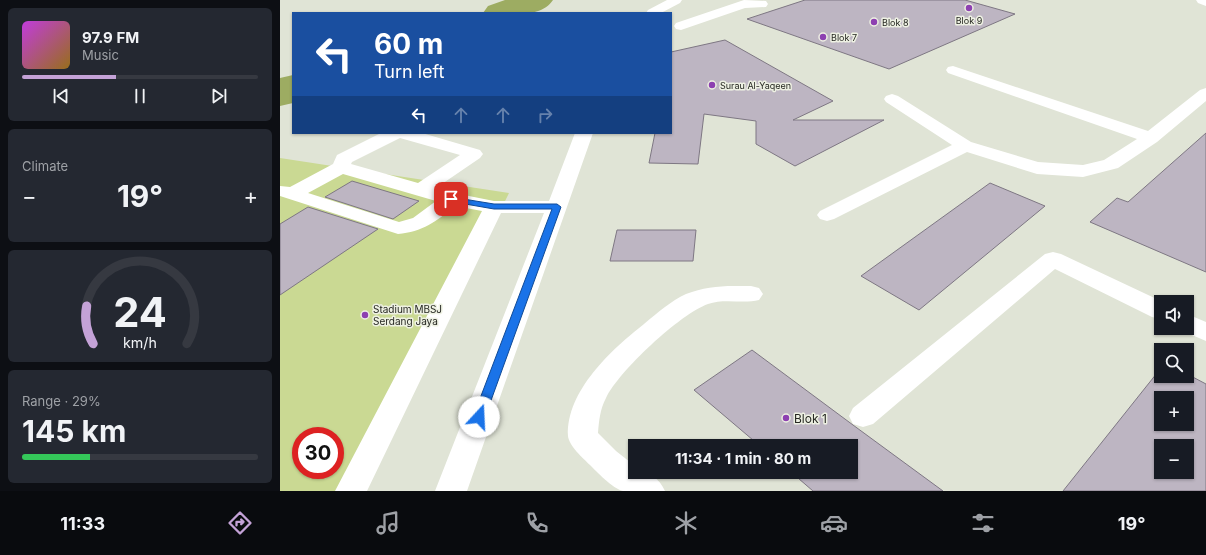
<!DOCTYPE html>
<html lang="en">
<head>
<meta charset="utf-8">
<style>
  :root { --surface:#171b24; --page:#242831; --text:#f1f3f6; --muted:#9ea1a6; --line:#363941; --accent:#c4a2d7 }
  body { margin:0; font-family:Inter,sans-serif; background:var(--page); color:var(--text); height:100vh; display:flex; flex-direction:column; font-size:15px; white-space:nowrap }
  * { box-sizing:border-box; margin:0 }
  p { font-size:13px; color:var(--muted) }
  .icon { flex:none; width:22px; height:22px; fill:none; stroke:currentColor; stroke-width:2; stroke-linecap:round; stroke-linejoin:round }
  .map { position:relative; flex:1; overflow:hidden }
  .side { display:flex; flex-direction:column; gap:8px; padding:8px; background:#0d0f14; width:280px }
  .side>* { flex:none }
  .top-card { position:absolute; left:12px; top:12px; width:380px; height:122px; border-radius:0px; box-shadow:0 1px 3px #0004; background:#1a4fa0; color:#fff; overflow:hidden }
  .tools { position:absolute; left:874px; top:295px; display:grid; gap:8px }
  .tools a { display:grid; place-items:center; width:40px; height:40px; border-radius:0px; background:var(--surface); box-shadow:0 1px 3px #0004; font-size:20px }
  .speed { position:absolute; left:12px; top:427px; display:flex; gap:8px; font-size:20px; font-weight:700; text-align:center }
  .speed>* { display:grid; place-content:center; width:52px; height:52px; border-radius:50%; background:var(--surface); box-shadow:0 1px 3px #0004; line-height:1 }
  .speed .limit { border:6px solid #d22; background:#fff; color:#111 }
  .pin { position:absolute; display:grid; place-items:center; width:34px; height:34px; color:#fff; margin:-17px; border-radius:8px; box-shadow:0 2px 6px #0006 }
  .me { position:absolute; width:44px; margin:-22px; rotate:20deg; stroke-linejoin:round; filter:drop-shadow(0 0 3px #0008) }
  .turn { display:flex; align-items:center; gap:14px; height:84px; padding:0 16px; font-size:18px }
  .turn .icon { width:52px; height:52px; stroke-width:2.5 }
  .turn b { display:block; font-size:28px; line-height:34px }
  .lanes { display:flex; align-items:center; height:38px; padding:0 16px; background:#0003; justify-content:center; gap:20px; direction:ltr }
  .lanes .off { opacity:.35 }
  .big { font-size:30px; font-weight:700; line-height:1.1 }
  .side .tile { flex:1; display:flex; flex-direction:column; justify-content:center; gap:6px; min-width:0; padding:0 14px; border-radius:6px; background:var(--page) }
  .side .dial { align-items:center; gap:0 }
  .dial svg { height:104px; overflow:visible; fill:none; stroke:var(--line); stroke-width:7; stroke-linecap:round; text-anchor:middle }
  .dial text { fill:var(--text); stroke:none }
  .song { display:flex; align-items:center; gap:12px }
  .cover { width:48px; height:48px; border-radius:6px; background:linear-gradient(135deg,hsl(290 70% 55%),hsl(40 70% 35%)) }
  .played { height:4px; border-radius:2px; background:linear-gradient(90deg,var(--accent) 40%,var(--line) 40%) }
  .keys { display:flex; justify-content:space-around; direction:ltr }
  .heat { display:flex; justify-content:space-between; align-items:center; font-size:22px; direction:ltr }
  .charge { height:6px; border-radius:3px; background:linear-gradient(90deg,#34c759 29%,var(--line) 0) }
  .trip { position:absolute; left:348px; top:439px; width:230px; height:40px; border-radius:0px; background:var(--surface); box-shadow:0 1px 3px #0004; font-weight:700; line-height:40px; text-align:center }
  .dock { display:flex; height:64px; justify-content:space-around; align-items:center; background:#090b0e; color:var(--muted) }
  .dock .icon { width:28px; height:28px }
  .dock .active { color:var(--accent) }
  .dock b { font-size:18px; color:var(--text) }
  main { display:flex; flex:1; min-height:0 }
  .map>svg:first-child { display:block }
  .green { fill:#cad993; fill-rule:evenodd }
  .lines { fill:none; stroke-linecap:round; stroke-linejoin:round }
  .river { fill:#9dac62; fill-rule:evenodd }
  .building { fill:#bdb5c2; stroke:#7e7783; fill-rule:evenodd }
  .minor { fill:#fff; fill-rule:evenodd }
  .route { fill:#1a73e8; stroke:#114b97 }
  .poi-dot { fill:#8d40b1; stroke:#eef1e3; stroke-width:1.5 }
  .labels { text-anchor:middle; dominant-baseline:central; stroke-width:3; stroke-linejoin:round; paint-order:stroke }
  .far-poi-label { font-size:9px; fill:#252721; stroke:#eef1e3; text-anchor:start }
  .poi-label { font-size:10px; fill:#252721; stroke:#eef1e3; text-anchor:start }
  .near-poi-label { font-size:12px; fill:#252721; stroke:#eef1e3; text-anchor:start }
</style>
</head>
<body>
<main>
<section class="side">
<div class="tile">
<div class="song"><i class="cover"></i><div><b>97.9 FM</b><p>Music</p></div></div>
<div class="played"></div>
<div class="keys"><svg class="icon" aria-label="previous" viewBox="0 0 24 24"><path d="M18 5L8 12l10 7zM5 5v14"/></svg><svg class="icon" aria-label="pause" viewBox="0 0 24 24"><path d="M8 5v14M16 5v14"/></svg><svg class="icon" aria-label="next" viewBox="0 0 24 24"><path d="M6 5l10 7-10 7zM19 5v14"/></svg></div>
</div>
<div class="tile"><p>Climate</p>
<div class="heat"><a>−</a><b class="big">19°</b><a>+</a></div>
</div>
<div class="tile dial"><svg viewBox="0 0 100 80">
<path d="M14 69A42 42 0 1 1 86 69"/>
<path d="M14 69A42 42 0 0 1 9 40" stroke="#c4a2d7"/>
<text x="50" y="56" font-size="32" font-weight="700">24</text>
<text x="50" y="72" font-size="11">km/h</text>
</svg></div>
<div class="tile"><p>Range · 29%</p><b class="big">145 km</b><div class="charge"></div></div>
</section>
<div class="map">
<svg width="926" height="491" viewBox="0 0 926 491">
  <rect width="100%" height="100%" fill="#e0e4d6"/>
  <!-- green -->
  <path class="green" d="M0,158l229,35 -146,298h-83zM21,436h34v34h-34z"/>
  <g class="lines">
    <!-- river -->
    <g class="river">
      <path d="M225,0h48c-13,20 -49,13 -70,13l5,-7z"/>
      <path d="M13,75v28l-13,3v-28z"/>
    </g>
  </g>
  <!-- building -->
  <g class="building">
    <path d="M525,0h160l50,14 -126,55 -142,-50z"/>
    <path d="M445,40l108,61 -40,19h91l-89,46 -39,-22v-23l-52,-7 -6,50 -49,-1 6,-30h16v-81z"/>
    <path d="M926,133v139l-116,-50 27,-24 11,4z"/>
    <path d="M72,181l67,20 -26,18 -68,-22z"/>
    <path d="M710,183l55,23 -126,104 -58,-34z"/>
    <path d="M28,207l70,22 -98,66v-71z"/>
    <path d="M337,230h79l-3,31h-83z"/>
    <path d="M472,350l101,75 90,66h-130l-22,-19h60v-26h-91l-66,-56z"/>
    <path d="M881,368v8h26v-2l19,10v107h-143zM881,398h26v26h-26zM881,446h26v26h-26z"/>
  </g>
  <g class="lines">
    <!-- minor -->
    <g class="minor">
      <path d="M387,0h15l-2,3 -19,10h-15l2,-3z"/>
      <path d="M464,0l22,1 2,3 -2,3 -21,1 -64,22 -5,-1 -2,-3 2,-3z"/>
      <path d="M916,0h10v6l-8,-3z"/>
      <path d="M673,66l195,65 52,-41 6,-2v13l-49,41 -39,26 -35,9 -46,-3 -70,-22 -133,67 -7,2 -7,-2 -3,-4 3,-4 132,-66 -66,-43 -2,-3 2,-3 6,-2 6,2 73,46 67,20 45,3 21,-5 33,-21 -189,-66 -2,-3 2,-3z"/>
      <path d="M101,133h41l58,17 3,4 -3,4 -44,30 18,5 40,8h55l26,-68h18l-126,358h-32l109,-278h-43l-134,278h-32l147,-280 -27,-5c-18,15 -33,26 -57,28l-118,-38v-10l10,1 43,-23 4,-9zM120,138l60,17 -42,28 -67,-19 1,-2zM63,174l93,27 -23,17 -14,4 -91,-29z"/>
      <path d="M773,252l8,2 102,48h-2v17l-9,-2 -97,-48 -182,155 -10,3 -10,-3 -4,-8 4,-8 192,-154z"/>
      <path d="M454,286h17l8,2 4,6 -4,6c-16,4 -35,-2 -51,4 -28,10 -89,67 -102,94 -6,11 -7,23 -8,35l18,18 19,15v6c15,0 24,6 30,19 -13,0 -29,0 -42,0 -10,-2 -27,-20 -33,-26 -7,-7 -21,-19 -22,-29 -2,-45 44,-87 76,-112 13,-11 27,-23 42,-30 16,-6 31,-8 48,-8z"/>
      <path d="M907,314l19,8v19l-28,-12 -1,-1h10z"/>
    </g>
  </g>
  <!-- route -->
  <path class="route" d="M171,197l43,7h63l4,3 -76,210 -2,4 -4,1 -5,-1 -1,-4 79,-208h-58l-46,-8 -1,-2 1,-1z"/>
  <!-- markers -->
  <g class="poi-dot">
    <circle cx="689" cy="8" r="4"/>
    <circle cx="594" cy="22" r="4"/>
    <circle cx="543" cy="37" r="4"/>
    <circle cx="432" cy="85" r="4"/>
    <circle cx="85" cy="315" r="4"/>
    <circle cx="506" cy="418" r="4"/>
  </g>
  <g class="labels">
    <!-- far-poi labels -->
    <g class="far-poi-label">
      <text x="689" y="20" text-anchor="middle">Blok 9</text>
      <text x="602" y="22">Blok 8</text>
      <text x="551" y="37">Blok 7</text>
      <text x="440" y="85">Surau Al-Yaqeen</text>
    </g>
    <!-- poi labels -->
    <g class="poi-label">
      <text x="93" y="309">Stadium MBSJ<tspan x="93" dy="12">Serdang Jaya</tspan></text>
    </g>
    <!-- near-poi labels -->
    <g class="near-poi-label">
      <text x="514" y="418">Blok 1</text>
    </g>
  </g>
</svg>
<div class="tools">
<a><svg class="icon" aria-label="sound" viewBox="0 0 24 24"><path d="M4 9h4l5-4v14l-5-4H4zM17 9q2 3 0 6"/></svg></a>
<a><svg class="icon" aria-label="search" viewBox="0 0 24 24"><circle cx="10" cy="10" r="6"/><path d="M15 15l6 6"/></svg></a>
<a>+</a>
<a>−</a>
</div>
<div class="speed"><div class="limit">30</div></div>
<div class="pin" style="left:171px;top:199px;background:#d93025"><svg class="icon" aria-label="arrive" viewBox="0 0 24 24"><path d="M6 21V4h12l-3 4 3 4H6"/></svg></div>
<svg class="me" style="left:199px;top:417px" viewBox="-20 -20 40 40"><circle r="19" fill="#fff"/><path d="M0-13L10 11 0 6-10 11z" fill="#1a73e8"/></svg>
<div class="trip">11:34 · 1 min · 80 m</div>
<div class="top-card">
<div class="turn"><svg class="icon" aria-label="left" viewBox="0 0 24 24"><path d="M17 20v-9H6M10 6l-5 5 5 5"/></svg><div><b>60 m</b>Turn left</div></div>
<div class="lanes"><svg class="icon" aria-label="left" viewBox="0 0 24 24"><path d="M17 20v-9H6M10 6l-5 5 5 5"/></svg><svg class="icon off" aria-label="ahead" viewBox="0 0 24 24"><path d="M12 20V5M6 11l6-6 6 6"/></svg><svg class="icon off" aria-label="ahead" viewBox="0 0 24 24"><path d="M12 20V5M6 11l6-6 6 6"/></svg><svg class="icon off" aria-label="right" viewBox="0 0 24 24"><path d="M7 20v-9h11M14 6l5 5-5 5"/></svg></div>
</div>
</div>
</main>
<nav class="dock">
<b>11:33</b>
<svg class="icon active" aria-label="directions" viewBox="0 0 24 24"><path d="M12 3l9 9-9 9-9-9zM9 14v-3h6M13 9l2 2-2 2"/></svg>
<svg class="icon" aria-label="music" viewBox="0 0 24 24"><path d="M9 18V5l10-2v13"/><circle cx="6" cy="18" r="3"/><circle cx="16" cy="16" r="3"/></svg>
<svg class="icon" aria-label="phone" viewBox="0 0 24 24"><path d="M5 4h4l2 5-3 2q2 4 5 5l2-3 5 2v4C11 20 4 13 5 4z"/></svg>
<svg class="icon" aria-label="climate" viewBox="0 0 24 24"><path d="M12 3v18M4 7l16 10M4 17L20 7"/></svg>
<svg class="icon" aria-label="car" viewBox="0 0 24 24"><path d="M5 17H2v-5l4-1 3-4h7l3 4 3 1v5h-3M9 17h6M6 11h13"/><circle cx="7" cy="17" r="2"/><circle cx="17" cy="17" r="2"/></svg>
<svg class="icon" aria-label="filters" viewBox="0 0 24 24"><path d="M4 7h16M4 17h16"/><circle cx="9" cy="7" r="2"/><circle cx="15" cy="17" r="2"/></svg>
<b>19°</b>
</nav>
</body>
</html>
